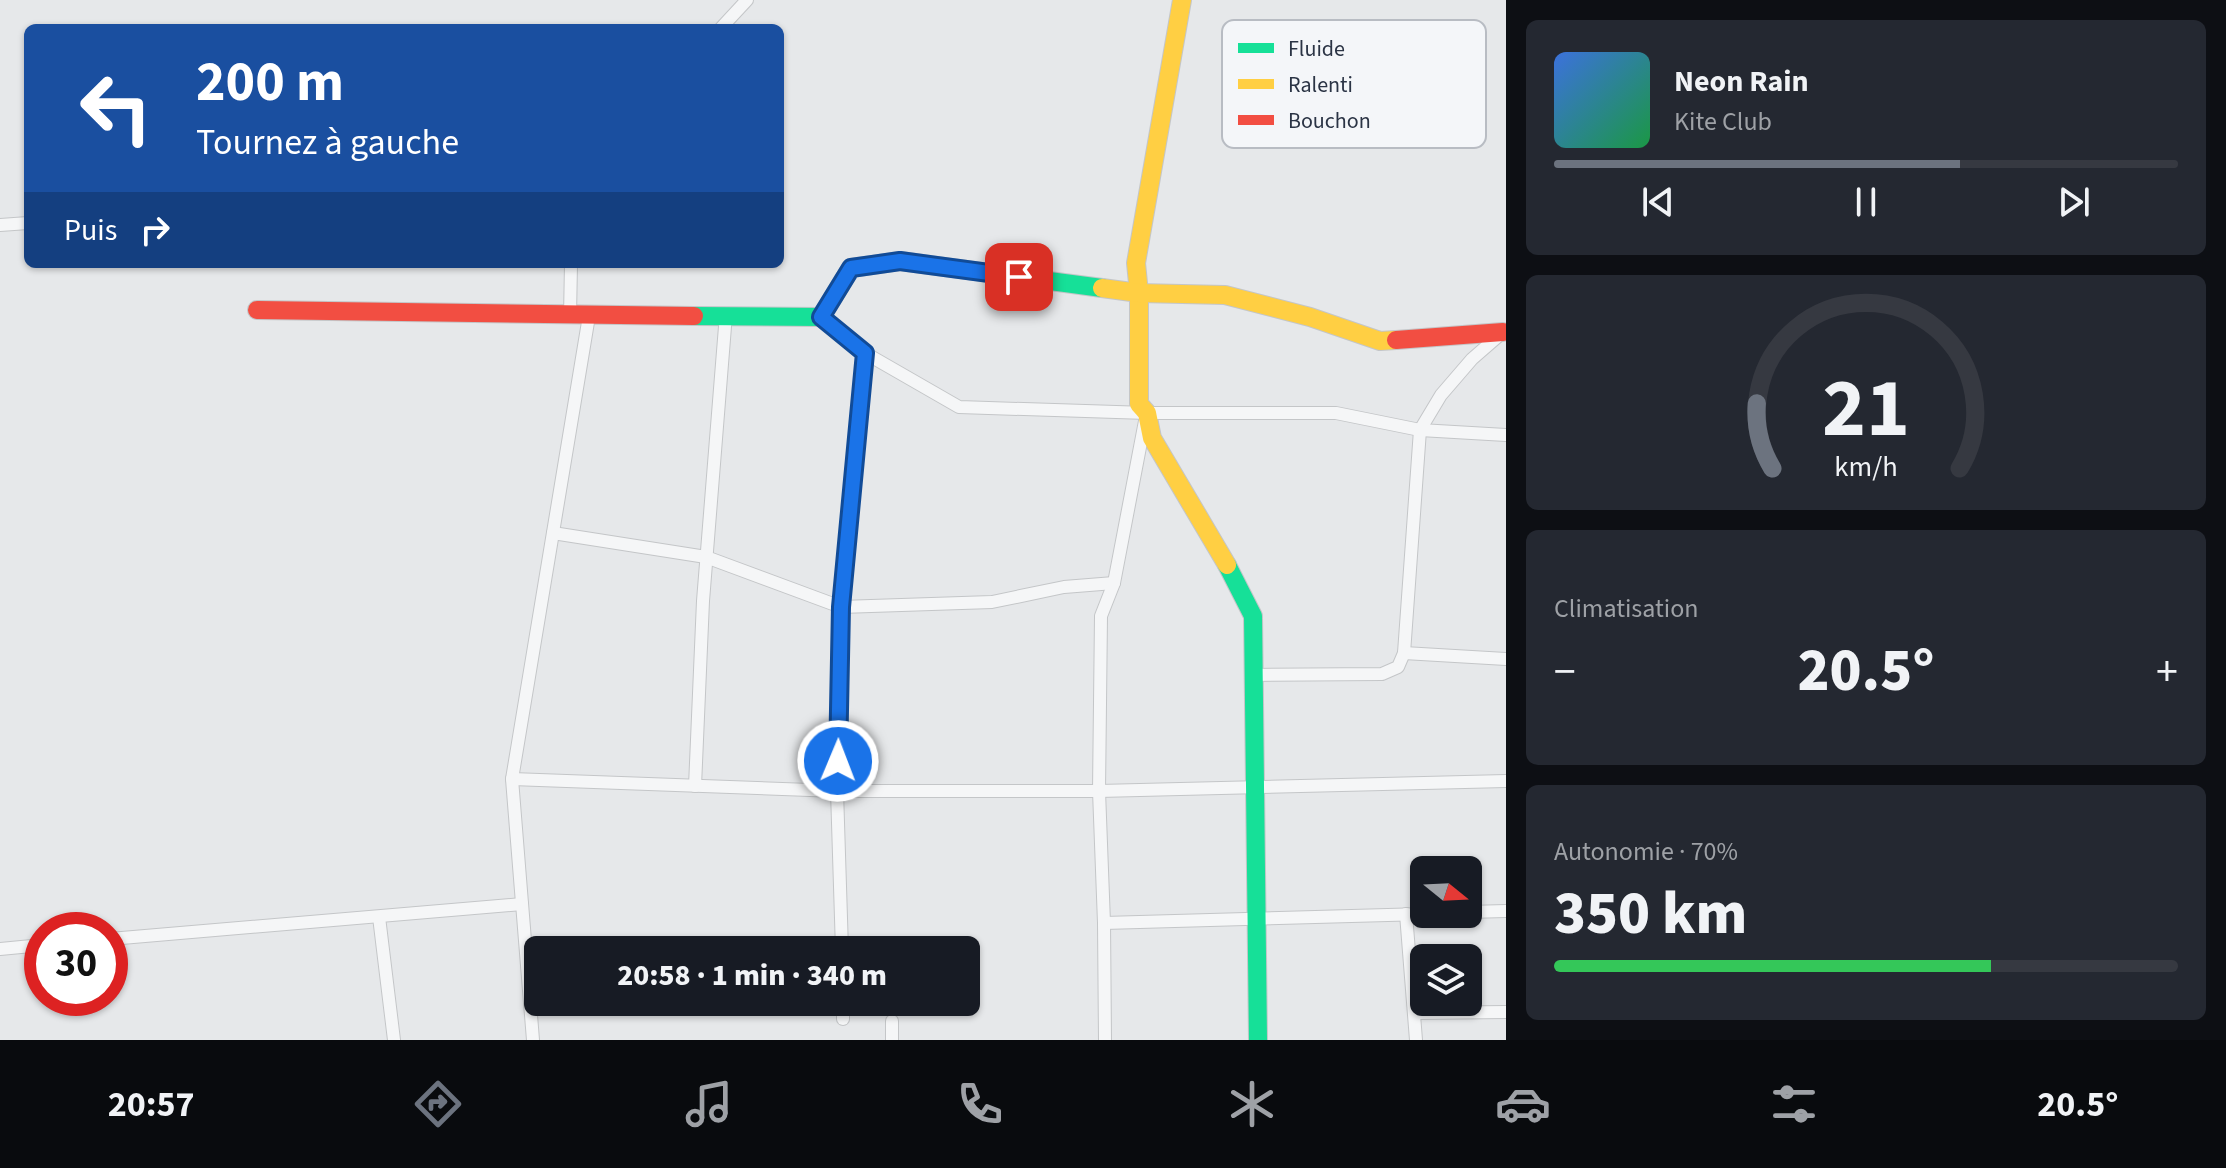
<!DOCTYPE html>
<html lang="fr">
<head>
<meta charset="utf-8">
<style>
  :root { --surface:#171b24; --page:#242831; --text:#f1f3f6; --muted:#9ea1a6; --line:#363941; --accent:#6c737f }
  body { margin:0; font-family:"Source Sans 3",sans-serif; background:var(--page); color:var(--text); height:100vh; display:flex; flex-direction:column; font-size:30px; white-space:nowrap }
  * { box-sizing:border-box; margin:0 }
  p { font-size:26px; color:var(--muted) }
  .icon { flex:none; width:44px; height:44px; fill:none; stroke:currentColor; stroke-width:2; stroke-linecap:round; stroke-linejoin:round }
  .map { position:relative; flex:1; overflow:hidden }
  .drawer { display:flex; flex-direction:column; gap:20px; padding:20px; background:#0d0f14; width:720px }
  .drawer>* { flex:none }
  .banner { position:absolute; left:24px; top:24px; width:760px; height:244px; border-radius:12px; box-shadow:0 2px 6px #0004; background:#1a4fa0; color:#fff; overflow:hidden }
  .needle { width:52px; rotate:108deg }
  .controls { position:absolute; left:1410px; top:856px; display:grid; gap:16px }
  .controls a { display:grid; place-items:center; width:72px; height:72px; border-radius:12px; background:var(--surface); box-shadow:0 2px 6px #0004; font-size:40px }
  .speed { position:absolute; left:24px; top:912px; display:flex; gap:16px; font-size:40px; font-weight:700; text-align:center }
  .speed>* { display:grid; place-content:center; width:104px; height:104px; border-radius:50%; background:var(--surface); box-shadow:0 2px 6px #0004; line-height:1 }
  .speed .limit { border:12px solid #d22; background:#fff; color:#111 }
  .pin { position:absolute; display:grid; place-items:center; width:68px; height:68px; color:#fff; margin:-34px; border-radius:16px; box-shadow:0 4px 12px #0006 }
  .me { position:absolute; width:88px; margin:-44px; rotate:1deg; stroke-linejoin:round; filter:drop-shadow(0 0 6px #0008) }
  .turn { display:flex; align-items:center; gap:28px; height:168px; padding:0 40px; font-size:36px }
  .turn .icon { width:104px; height:104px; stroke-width:2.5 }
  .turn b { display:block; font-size:56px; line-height:68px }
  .then { display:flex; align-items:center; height:76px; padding:0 40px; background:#0003; gap:16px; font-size:30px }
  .big { font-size:60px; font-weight:800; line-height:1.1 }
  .drawer .widget { flex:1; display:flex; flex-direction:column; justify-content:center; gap:12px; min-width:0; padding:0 28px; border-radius:12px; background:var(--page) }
  .drawer .dial { align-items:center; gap:0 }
  .dial svg { height:208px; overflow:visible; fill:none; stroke:var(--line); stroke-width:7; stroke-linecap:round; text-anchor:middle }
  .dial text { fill:var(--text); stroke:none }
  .song { display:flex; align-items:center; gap:24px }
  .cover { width:96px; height:96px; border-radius:12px; background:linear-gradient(135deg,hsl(220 70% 55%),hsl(140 70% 35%)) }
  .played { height:8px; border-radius:4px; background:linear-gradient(90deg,var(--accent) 65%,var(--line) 65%) }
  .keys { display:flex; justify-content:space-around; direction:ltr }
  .heat { display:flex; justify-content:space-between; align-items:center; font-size:44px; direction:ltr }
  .charge { height:12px; border-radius:6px; background:linear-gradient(90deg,#34c759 70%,var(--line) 0) }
  .trip { position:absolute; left:524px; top:936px; width:456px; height:80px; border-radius:12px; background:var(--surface); box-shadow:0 2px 6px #0004; font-weight:800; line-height:80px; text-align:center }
  .tab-bar { display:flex; height:128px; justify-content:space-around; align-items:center; background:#090b0e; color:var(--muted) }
  .tab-bar .icon { width:56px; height:56px }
  .tab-bar .current { color:var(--accent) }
  .tab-bar b { font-size:36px; color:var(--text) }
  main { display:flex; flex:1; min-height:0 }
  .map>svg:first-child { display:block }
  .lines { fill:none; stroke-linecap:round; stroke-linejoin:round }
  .street-casing { stroke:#c4c6c8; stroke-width:14 }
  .fast-casing { stroke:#c4c6c8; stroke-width:20 }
  .slow-casing { stroke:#c4c6c8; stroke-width:20 }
  .jam-casing { stroke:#c4c6c8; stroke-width:20 }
  .street { stroke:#f5f6f7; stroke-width:12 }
  .fast { stroke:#16e098; stroke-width:18 }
  .slow { stroke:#ffcf43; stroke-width:18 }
  .jam { stroke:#f24e42; stroke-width:18 }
  .route-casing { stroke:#114b97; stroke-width:20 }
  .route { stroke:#1a73e8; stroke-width:14 }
  .key { fill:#f4f6f9; stroke:#b8bcc3; stroke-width:2 }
  .key-label { font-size:22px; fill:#2b3445 }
</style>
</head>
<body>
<main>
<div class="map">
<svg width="1506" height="1040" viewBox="0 0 1506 1040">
  <rect width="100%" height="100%" fill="#e6e8ea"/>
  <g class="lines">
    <!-- street casing -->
    <g class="street-casing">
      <g id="street">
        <path d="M721,28l26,-28"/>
        <path d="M0,225l28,-2"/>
        <path d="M570,316l1,-52"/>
        <path d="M821,317l44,36 -24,254 -4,184 5,159"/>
        <path d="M865,353l94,54 188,6h189l84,17 86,5"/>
        <path d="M553,533l153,24 135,50 151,-5 72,-15 50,-4"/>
        <path d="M1404,653l102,6"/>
        <path d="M1252,675l130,-1 16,-7 6,-14 16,-223 21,-35 31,-36 31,-27"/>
        <path d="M512,779l325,12h262l407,-10"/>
        <path d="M695,786l8,-185 23,-287"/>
        <path d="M1468,912l38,-1"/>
        <path d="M1406,914l10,126"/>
        <path d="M379,917l15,123"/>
        <path d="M1104,923l320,-9"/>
        <path d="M110,939l412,-35"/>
        <path d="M0,949l42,-4"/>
        <path d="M843,1002v17"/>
        <path d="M1415,1013l91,-1"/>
        <path d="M892,1021v19"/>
        <path d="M533,1040l-21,-261 77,-463"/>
        <path d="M1105,1040l-1,-117 -5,-132 2,-175 13,-33 31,-162"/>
      </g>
    </g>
    <!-- fast casing -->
    <g class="fast-casing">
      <g id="fast">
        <path d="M694,316l127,1 30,-49 49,-7 202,27"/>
        <path d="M1227,565l26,51 5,424"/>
      </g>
    </g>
    <!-- slow casing -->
    <g class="slow-casing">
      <g id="slow">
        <path d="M1182,0l-46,263 3,30v111l8,9 5,25 75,127"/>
        <path d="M1102,288l37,5 86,2 85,22 70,24 16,-1"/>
      </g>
    </g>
    <!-- jam casing -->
    <g class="jam-casing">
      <g id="jam">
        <path d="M257,310l437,6"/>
        <path d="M1396,340l107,-8"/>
      </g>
    </g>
    <!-- street -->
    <use href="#street" class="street"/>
    <!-- fast -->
    <use href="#fast" class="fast"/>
    <!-- slow -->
    <use href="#slow" class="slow"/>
    <!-- jam -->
    <use href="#jam" class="jam"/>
  </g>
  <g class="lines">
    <!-- route casing -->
    <g class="route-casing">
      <path id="route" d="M838,761l3,-154 24,-254 -44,-36 30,-49 49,-7 119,16"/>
    </g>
    <!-- route -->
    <use href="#route" class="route"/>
  </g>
  <!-- legend -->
  <rect x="1222" y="20" width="264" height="128" rx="12" class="key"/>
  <rect x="1238" y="43" width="36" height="10" fill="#16e098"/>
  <rect x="1238" y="79" width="36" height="10" fill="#ffcf43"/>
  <rect x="1238" y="115" width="36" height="10" fill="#f24e42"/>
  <g class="key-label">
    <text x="1288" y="56">Fluide</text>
    <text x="1288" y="92">Ralenti</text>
    <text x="1288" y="128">Bouchon</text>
  </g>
</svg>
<div class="controls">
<a><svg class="needle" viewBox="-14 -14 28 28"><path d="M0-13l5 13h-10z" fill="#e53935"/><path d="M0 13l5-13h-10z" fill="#9ea1a6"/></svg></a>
<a><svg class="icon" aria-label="layers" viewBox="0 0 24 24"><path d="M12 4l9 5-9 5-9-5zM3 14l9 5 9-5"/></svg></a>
</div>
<div class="speed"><div class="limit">30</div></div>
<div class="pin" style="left:1019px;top:277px;background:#d93025"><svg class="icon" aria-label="arrive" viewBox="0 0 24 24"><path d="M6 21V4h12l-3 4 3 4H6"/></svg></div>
<svg class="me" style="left:838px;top:761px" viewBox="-20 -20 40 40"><circle r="17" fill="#1a73e8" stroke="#fff" stroke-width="3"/><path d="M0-11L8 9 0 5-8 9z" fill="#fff"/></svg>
<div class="trip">20:58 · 1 min · 340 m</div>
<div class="banner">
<div class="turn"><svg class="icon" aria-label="left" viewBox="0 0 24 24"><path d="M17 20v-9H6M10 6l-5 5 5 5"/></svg><div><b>200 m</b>Tournez à gauche</div></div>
<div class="then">Puis<svg class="icon" aria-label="right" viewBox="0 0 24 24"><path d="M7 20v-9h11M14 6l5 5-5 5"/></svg></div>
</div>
</div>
<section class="drawer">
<div class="widget">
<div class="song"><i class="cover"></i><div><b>Neon Rain</b><p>Kite Club</p></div></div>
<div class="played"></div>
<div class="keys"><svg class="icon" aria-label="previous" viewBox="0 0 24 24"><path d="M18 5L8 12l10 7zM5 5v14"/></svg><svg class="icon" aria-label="pause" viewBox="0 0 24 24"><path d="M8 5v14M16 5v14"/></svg><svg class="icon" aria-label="next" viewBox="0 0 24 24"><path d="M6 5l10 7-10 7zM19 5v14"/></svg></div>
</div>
<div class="widget dial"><svg viewBox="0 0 100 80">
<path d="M14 69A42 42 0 1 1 86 69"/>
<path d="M14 69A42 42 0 0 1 8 44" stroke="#6c737f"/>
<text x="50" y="56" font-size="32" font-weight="700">21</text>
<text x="50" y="72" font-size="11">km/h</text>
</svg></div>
<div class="widget"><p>Climatisation</p>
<div class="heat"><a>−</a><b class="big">20.5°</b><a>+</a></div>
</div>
<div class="widget"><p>Autonomie · 70%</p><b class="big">350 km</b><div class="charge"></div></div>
</section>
</main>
<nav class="tab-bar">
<b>20:57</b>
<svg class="icon current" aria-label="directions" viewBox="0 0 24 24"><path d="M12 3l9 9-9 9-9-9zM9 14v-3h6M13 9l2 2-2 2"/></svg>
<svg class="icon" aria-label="music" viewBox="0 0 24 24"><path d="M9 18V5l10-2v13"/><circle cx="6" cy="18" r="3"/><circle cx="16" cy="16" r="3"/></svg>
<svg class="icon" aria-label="phone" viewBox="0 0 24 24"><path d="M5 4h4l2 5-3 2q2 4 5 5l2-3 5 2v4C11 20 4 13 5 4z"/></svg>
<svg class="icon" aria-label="climate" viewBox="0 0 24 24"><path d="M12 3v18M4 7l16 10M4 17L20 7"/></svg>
<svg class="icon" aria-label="car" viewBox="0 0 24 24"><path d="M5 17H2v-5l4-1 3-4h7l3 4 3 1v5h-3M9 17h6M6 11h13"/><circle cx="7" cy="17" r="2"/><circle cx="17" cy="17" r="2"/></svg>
<svg class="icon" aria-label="filters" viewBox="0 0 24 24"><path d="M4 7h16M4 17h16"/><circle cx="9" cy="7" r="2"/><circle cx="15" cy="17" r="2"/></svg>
<b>20.5°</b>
</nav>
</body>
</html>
